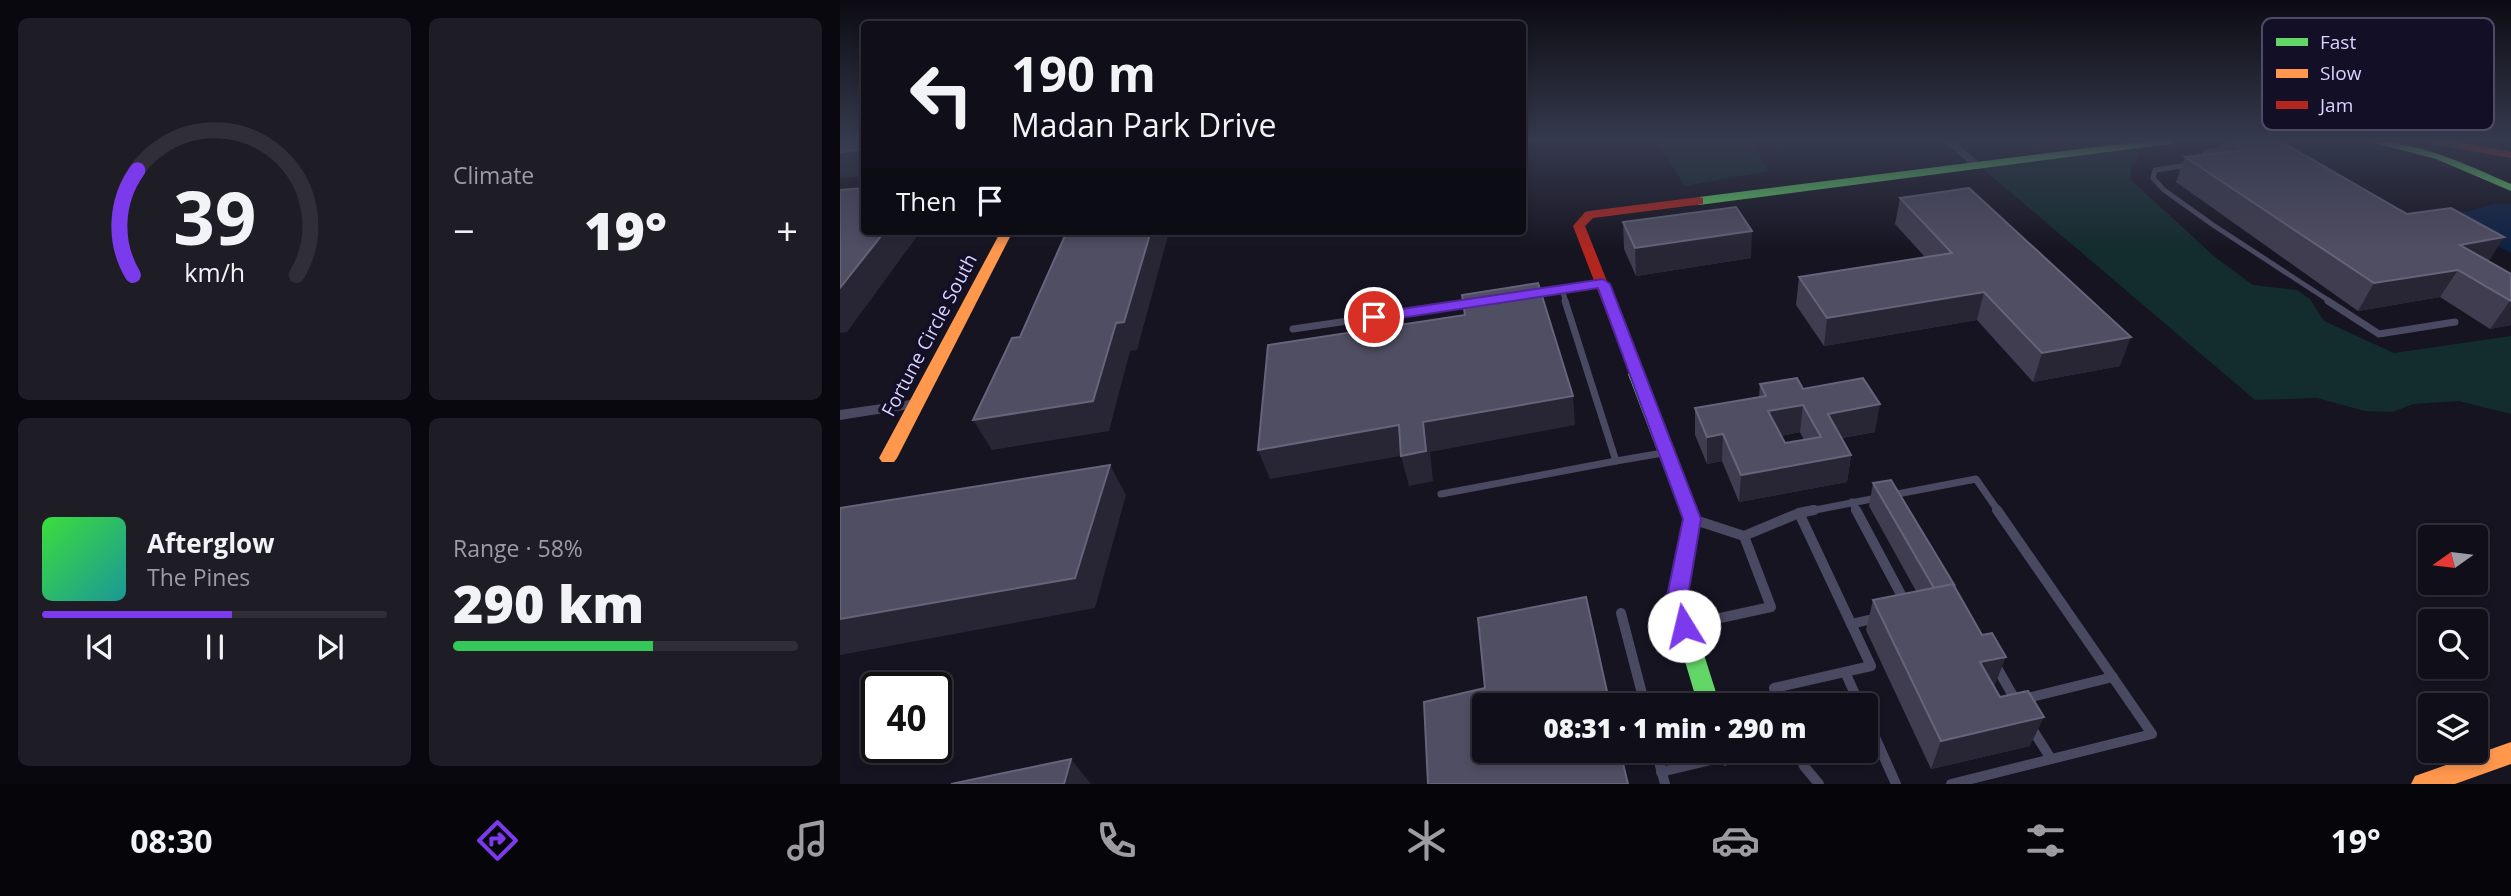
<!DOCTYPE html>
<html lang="en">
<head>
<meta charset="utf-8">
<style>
  :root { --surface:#100f19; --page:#1e1d26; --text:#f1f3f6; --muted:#9c9ca2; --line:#302f38; --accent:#7c3aed }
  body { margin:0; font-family:"Open Sans",sans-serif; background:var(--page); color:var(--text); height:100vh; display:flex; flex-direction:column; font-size:26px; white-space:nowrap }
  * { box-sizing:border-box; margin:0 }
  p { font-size:23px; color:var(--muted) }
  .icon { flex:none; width:38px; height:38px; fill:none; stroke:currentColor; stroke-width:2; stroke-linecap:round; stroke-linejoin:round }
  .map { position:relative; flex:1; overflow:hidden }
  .details { display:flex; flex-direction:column; gap:18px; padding:18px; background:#09080e; width:840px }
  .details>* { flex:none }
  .guide { position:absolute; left:21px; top:21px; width:665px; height:214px; border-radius:7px; box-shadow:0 4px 10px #0003,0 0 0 2px var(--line); background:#100f19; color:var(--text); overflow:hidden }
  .needle { width:46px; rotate:256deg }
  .controls { position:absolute; left:1578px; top:525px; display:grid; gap:14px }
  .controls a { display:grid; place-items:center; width:70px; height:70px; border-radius:7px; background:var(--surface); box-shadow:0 4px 10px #0003,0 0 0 2px var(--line); font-size:35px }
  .speed { position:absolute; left:21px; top:672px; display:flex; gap:14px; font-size:35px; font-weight:700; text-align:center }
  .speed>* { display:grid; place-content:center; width:91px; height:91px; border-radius:50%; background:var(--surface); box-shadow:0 4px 10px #0003,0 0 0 2px var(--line); line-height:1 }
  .speed .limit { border:4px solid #111; border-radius:10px; background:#fff; color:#111 }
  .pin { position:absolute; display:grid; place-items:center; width:60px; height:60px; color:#fff; margin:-30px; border:4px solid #fff; border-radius:50%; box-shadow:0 2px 7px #0007 }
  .me { position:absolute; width:77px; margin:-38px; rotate:351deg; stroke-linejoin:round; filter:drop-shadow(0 0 5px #0008) }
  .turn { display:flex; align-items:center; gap:24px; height:147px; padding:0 35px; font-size:32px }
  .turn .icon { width:91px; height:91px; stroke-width:2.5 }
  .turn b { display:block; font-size:49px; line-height:60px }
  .then { display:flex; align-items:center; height:66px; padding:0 35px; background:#0003; gap:14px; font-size:26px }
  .big { font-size:52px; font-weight:800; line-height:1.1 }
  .details .card { flex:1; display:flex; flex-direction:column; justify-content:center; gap:10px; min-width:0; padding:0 24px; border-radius:10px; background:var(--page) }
  .details .dial { align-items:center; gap:0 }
  .dial svg { height:182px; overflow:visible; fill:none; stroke:var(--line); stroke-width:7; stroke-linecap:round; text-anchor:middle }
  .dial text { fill:var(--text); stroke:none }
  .song { display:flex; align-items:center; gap:21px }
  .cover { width:84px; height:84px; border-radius:10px; background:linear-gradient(135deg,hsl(120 70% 55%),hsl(180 70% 35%)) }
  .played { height:7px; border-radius:4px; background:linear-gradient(90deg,var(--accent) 55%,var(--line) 55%) }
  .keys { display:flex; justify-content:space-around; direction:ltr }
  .heat { display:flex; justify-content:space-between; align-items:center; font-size:38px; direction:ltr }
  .charge { height:10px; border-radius:5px; background:linear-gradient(90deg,#34c759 58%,var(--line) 0) }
  .details .tiles { flex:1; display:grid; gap:18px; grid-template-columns:repeat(2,1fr) }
  .trip { position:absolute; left:632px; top:693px; width:406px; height:70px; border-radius:7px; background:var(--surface); box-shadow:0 4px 10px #0003,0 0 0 2px var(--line); font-weight:800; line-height:70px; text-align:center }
  .menu { display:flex; height:112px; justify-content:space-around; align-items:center; background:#06060a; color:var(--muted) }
  .menu .icon { width:49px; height:49px }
  .menu .selected { color:var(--accent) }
  .menu b { font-size:32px; color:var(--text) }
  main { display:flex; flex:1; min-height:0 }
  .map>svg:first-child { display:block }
  .green { fill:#132c2d }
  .water { fill:#0d2144 }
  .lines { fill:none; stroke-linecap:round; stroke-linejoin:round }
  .lane-far2 { stroke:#4a4962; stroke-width:5 }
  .lane-far1 { stroke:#4a4962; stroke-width:7 }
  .lane { stroke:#4a4962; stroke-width:10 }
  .street { fill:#4a4962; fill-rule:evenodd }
  .fast { fill:#63d668; fill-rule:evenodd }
  .slow { fill:#ff974d; fill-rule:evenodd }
  .jam { fill:#b3261e; fill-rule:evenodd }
  .wall { fill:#403d50; fill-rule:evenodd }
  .shaded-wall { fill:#282635 }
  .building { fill:#504e63; stroke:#66637b; stroke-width:2; fill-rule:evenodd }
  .route { fill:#7c3aed; stroke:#51269a; stroke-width:2 }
  .labels { text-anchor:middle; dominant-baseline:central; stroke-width:7; stroke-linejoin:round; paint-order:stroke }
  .street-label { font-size:19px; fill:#d9d4ff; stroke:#130f26 }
  .key { fill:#130f26; stroke:#4e4a67; stroke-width:2 }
  .key-label { font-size:19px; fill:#d9d4ff }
</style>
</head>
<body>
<main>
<section class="details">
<div class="tiles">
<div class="card dial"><svg viewBox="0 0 100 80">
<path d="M14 69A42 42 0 1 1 86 69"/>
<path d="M14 69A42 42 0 0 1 16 23" stroke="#7c3aed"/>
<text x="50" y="56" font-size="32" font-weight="700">39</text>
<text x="50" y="72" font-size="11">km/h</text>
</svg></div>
<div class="card"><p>Climate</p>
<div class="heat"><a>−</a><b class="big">19°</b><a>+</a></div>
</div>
<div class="card">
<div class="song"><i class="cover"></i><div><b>Afterglow</b><p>The Pines</p></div></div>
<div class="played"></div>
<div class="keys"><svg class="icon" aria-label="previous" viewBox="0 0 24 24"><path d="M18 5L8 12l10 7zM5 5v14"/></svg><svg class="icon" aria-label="pause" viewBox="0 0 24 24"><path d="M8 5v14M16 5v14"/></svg><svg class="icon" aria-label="next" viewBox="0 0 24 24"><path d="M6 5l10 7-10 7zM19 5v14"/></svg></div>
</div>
<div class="card"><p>Range · 58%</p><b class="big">290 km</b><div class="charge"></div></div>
</div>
</section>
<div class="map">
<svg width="1671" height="784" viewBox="0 0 1671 784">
  <rect width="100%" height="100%" fill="#161421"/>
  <!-- green -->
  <g class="green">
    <path d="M817,141h93l19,30 -84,15z"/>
    <path d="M1284,150l16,1 -1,6 -7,7 -2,15 85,78 38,28 44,5 13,9 14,22 70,32 117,-17v78l-52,-13 -46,3 -20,8 -28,-1 -48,-13 -62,2 -273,-232z"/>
  </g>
  <!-- water -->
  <path class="water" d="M1653,204h18v49l-44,-23 -8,-16z"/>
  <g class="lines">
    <!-- lane-far2 -->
    <g class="lane-far2">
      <path d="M1360,162l6,-10 22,-3"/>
      <path d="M1349,165l-34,5 -2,8 11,12 49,35 118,77"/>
      <path d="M722,290l4,12"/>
      <path d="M695,294l67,-10"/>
    </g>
    <!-- lane-far1 -->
    <g class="lane-far1">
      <path d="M725,301l51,160 47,-8"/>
      <path d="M1488,301l51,33 76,-12"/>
      <path d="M453,329l178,-26"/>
      <path d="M601,494l175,-33"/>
      <path d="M1052,495l84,-16 23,33"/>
      <path d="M1012,502l5,10"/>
      <path d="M965,512l72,-14"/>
    </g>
    <!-- lane -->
    <g class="lane">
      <path d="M1016,510l49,92"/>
      <path d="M904,536l55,-23"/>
      <path d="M781,613l24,92"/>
      <path d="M1011,624l26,-6"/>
      <path d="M848,625l83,-18 -27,-71 -49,-16"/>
      <path d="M1156,666l20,35"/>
      <path d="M1005,672l15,33"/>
      <path d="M1183,699l90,-22"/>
      <path d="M941,705l-7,-17 97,-22 -72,-153 15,-3"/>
      <path d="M1026,717l30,67"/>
      <path d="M1191,727l20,32"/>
      <path d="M816,751l9,33"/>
      <path d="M958,751l6,15 15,18"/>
      <path d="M821,772l87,-21"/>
      <path d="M1111,784l201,-50 -155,-224"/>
    </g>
    <!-- street -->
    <g class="street">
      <path d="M1104,141h11l27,24 -9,2z"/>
      <path d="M77,399l5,2 2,3 -2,3 -82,13v-10z"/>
      <path d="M873,751h20l2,5 -3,7 -7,3 -7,-3z"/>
    </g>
    <!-- fast -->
    <g class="fast">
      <path d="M1304,141h31l-5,3 -471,61 -6,-4 6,-4z"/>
      <path d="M1527,141c51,0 98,23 144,43v7l-75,-32z"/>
      <path d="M796,369l8,5 57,145 -14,82 33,104h-22l-31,-104 16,-82 -55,-145z"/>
    </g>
    <!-- slow -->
    <g class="slow">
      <path d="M161,231h12l-116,227 -3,4h-12l-3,-4z"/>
      <path d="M1671,742v22l-56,20h-44l4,-8z"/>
    </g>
    <!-- jam -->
    <g class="jam">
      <path d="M1587,141h24l60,11v6l-79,-14z"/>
      <path d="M859,197l4,1v6l-110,14 -8,8 59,148 -8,5 -5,-2 -58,-151 12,-14 4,-1z"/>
    </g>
  </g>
  <!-- wall -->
  <g class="wall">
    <path d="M1383,141h57l127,73 97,23 -16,24 23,13v51l-21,4 -50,-32 -82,14 -182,-129 9,-25 33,-4z"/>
    <path d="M1060,198l220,168 -87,16 -56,-62 -153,26 -28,-41 3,-28 126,-20 -30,-33z"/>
    <path d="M783,222l128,36 -115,18 -12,-27z"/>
    <path d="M920,384l43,5 72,43 -33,6 9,17 -4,27 -108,20 -17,-41 -15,3 -12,-29v-27l64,-11zM960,432l4,8 -19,3 -4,-7z"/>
    <path d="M1033,483l82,103 39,101 36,59 -99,23 -65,-139 7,-30 43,-9 -47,-85z"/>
  </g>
  <!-- shaded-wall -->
  <g class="shaded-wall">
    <path d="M24,149v27l-24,2v-26z"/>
    <path d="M45,231h36l-74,101 -7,1v-45z"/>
    <path d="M311,231h17l1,1 -32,118 -7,1 -21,80 -117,19 -19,-30 143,-97z"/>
    <path d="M912,231l-1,27 -115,18 -1,-28z"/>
    <path d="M1664,237l-17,27 -27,-19z"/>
    <path d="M1618,270l-18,27 -82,14 16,-28z"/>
    <path d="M1144,292l-7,28 -153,26 3,-28z"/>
    <path d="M1670,301h1v24l-21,4z"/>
    <path d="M1291,337l-11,29 -87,16 9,-29z"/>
    <path d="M733,396l2,29 -145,27 3,29 -24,5 -8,-30 22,-34z"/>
    <path d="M1040,404l-5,28 -51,9 4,-27z"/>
    <path d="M963,405l-3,27 -34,7 2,-28z"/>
    <path d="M559,425l7,30 -136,24 -12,-29z"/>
    <path d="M883,434l-1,27 -15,3v-27z"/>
    <path d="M1011,455l-4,27 -108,20 2,-27z"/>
    <path d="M270,465l16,30 -31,113 -255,47v-36z"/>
    <path d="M1166,657l-12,30 -14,-25z"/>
    <path d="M1204,717l-14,29 -99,23 10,-28z"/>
    <path d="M231,759l20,25h-27z"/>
  </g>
  <!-- building -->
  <g class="building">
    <path d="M0,141h24v8l-24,3z"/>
    <path d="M1392,141h48l127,73 44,-6 53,29 -44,8 51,29v27l-53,-31 -84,13 -189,-126 61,-7z"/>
    <path d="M24,188v43h21l-45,57v-98z"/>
    <path d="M1129,188l162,149 -89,16 -58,-61 -157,26 -28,-41 153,-24 -52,-55z"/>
    <path d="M896,207l16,24 -117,17 -12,-26z"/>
    <path d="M227,231h84l-27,91 -8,1 -23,78 -120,19 39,-82 8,-1z"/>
    <path d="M698,283l35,113 -150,26 3,29 -25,5 -2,-31 -141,25 10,-105 197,-30 -3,-20z"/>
    <path d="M957,378l6,11 60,-11 17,26 -52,10 23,41 -110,20 -18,-41 -16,3 -12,-29 71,-12 -6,-12zM963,405l18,32 -36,6 -17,-32z"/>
    <path d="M270,465l-35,113 -235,41v-111z"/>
    <path d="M1051,480l64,106 -2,-2 -19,4 -61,-105z"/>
    <path d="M1113,584l29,51 10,-2 14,24 -26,5 20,35 28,-6 16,26 -103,24 -68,-141z"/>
    <path d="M746,597l24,108h-126v46h136l8,33h-200l-4,-82 61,-14 -7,-70z"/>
    <path d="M231,759l-7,25h-113z"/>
  </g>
  <!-- sky -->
  <linearGradient id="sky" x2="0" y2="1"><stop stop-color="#0c0b12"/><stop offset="0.56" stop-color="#363a4e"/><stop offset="1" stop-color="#363a4e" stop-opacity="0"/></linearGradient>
  <rect width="1671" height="251" fill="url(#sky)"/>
  <!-- route -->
  <path class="route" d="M763,279l7,5 91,235 -14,82 7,25 -3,6 -7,3 -8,-3 -10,-31 17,-82 -85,-231 -224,34 -8,-5 8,-4z"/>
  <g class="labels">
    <!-- street labels -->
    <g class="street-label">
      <text transform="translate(89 335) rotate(-62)">Fortune Circle South</text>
    </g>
  </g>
  <!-- legend -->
  <rect x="1422" y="18" width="232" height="112" rx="10" class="key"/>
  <rect x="1436" y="38" width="32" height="8" fill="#63d668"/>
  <rect x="1436" y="69" width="32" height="9" fill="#ff974d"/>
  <rect x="1436" y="101" width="32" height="8" fill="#b3261e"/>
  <g class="key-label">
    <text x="1480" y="49">Fast</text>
    <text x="1480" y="80">Slow</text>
    <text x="1480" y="112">Jam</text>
  </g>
</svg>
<div class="controls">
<a><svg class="needle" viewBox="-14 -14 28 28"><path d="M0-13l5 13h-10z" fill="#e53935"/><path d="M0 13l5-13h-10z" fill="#9c9ca2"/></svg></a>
<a><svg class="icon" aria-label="search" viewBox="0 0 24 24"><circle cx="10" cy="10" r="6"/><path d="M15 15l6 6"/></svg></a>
<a><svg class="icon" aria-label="layers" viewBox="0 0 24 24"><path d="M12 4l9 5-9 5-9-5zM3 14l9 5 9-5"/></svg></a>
</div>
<div class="speed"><div class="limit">40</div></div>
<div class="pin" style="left:534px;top:317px;background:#d93025"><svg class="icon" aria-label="arrive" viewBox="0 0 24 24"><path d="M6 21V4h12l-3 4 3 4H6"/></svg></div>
<svg class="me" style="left:844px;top:626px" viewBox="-20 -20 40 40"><circle r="19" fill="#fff"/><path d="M0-13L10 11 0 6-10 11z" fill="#7c3aed"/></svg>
<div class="trip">08:31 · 1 min · 290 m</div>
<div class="guide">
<div class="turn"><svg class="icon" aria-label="left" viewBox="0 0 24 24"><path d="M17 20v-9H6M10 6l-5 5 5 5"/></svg><div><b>190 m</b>Madan Park Drive</div></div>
<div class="then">Then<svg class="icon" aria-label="arrive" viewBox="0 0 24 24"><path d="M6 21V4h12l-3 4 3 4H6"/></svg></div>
</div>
</div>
</main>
<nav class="menu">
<b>08:30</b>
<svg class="icon selected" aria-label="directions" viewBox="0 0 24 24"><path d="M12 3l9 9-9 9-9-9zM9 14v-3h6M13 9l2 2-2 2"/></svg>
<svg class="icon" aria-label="music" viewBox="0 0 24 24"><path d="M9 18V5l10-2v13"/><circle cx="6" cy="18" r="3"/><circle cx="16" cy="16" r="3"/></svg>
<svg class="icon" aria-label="phone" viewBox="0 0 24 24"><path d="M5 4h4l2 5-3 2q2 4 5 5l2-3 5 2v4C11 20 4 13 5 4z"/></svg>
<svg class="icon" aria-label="climate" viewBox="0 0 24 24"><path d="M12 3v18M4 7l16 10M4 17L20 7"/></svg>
<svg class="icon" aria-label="car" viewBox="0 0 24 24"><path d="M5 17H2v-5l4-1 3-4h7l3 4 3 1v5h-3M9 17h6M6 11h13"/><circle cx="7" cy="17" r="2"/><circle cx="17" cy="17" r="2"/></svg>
<svg class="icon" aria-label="filters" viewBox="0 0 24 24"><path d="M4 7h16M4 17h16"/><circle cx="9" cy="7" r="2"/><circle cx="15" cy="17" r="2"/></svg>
<b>19°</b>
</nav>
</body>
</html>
